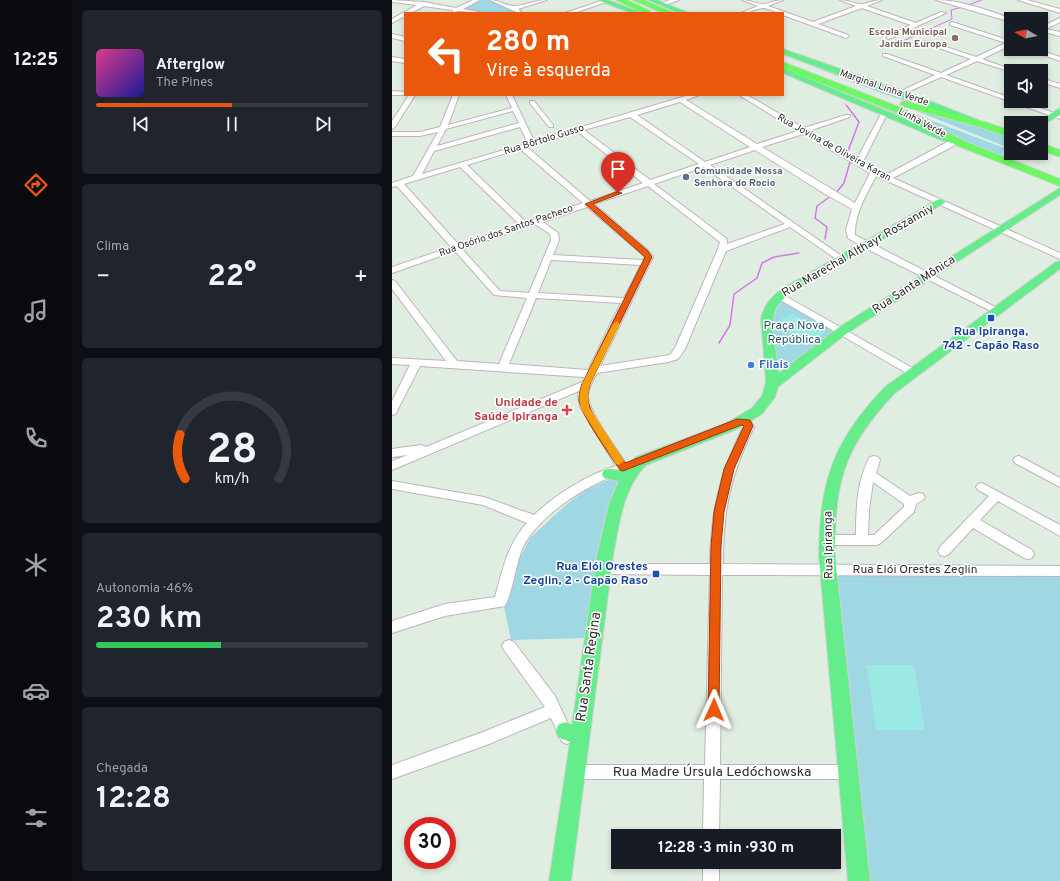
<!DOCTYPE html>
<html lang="pt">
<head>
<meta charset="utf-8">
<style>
  :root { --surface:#171b24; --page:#20242c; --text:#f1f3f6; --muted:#9ea1a6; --line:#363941; --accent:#ea580c }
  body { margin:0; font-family:Overpass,sans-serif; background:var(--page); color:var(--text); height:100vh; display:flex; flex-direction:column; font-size:15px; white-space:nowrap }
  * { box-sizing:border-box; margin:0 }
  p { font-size:13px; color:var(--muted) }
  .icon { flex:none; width:22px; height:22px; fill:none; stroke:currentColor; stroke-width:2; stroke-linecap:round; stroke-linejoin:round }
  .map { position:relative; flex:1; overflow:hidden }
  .sheet { display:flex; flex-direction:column; gap:10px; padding:10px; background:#0d0f14; width:320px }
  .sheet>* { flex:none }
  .banner { position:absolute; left:12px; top:12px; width:380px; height:84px; border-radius:0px; box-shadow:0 2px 6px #0003; background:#ea580c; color:#fff; overflow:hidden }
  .needle { width:26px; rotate:280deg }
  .controls { position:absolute; left:612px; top:12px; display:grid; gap:8px }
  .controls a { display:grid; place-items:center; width:44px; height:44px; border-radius:0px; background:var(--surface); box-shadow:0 2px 6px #0003; font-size:20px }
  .speed { position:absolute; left:12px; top:817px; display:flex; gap:8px; font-size:20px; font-weight:700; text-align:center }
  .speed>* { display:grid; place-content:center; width:52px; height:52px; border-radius:50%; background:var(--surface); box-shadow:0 2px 6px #0003; line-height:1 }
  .speed .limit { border:6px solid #d22; background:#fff; color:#111 }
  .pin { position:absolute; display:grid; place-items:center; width:34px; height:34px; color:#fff; margin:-41px -17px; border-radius:50% 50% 50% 0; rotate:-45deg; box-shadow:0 0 4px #0007 }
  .pin .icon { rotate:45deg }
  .me { position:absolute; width:44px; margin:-22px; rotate:1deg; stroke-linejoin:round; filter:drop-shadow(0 0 3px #0008) }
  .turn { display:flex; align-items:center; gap:14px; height:84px; padding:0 16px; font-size:18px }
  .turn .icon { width:52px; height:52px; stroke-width:2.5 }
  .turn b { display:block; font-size:28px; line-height:34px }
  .big { font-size:30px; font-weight:700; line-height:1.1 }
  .sheet .widget { flex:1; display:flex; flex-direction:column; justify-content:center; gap:6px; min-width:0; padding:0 14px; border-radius:6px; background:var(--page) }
  .sheet .dial { align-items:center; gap:0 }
  .dial svg { height:104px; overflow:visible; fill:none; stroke:var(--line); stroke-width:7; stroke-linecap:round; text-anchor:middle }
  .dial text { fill:var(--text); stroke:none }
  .song { display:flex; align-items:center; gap:12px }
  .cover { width:48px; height:48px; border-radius:6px; background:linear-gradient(135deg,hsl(330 70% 55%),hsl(240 70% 35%)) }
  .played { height:4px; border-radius:2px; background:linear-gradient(90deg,var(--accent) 50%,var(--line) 50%) }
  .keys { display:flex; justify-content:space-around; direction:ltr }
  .heat { display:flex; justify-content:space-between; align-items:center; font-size:22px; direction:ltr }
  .charge { height:6px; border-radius:3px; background:linear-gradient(90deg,#34c759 46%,var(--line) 0) }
  .trip { position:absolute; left:219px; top:829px; width:230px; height:40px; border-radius:0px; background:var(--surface); box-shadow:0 2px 6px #0003; font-weight:700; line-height:40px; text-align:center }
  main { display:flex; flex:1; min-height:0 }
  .menu { display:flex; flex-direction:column; width:72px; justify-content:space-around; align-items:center; background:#090b0e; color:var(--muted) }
  .menu .icon { width:28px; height:28px }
  .menu .selected { color:var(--accent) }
  .menu b { font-size:18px; color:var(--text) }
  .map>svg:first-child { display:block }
  .green { fill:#9fd7e2 }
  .pitch { fill:#9be9e4 }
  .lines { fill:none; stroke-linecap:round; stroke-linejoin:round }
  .stream-far1 { stroke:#d277ec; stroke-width:1 }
  .stream { stroke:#d277ec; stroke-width:1.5 }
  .minor-casing { stroke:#c0b3bc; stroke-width:2 }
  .major-casing { stroke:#d1d1d1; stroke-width:2 }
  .highway-casing { stroke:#d1d1d1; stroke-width:2 }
  .minor { fill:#fff; fill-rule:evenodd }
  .major { fill:#66ed8b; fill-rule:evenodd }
  .highway { fill:#68fa5f; fill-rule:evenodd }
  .route { fill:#ea580c; stroke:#983908 }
  .slow { fill:#f59e0b }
  .education-dot { fill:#8d6e63; stroke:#fff; stroke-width:1.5 }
  .service-dot { fill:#5c6f8a; stroke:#fff; stroke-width:1.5 }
  .transit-dot { fill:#1a4fb4; stroke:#fff; stroke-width:1.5 }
  .shop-dot { fill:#3f7fe0; stroke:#fff; stroke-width:1.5 }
  .health-dot { fill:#e0444e; stroke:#fff; stroke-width:1.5 }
  .labels { text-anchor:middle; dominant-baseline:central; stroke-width:3; stroke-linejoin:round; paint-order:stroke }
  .far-education-label { font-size:10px; font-weight:bold; fill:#785e54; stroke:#fff; text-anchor:end }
  .far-street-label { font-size:10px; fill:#2d2d2d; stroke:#fff }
  .far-service-label { font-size:10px; font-weight:bold; fill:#4e5e75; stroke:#fff; text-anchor:start }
  .street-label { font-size:12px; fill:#2d2d2d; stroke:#fff }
  .park-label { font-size:12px; fill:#1d536a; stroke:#fff }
  .transit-label { font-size:12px; font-weight:bold; fill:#164399; stroke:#fff }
  .shop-label { font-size:12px; font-weight:bold; fill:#366cbe; stroke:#fff; text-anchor:start }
  .health-label { font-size:12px; font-weight:bold; fill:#be3a42; stroke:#fff; text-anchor:end }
  .near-street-label { font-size:14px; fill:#2d2d2d; stroke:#fff }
</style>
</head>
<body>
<main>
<nav class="menu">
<b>12:25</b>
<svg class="icon selected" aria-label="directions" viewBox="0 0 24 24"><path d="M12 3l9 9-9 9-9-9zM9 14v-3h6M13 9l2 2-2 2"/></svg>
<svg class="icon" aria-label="music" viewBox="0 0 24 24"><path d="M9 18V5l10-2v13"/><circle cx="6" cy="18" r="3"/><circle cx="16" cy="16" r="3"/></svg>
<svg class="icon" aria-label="phone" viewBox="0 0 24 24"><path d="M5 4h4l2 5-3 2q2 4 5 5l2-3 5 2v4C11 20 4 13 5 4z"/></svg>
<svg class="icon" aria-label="climate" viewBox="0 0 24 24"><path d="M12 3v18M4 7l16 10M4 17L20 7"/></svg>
<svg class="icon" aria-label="car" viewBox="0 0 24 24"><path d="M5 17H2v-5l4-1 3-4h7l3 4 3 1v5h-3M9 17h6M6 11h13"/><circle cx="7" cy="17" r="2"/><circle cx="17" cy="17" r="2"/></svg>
<svg class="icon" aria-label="filters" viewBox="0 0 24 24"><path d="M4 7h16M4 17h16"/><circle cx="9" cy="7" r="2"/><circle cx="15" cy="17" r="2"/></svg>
</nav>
<section class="sheet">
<div class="widget">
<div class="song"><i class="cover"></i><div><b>Afterglow</b><p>The Pines</p></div></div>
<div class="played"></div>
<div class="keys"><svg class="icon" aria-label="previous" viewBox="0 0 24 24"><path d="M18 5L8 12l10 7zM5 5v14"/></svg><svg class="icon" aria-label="pause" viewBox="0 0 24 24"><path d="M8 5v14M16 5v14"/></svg><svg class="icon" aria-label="next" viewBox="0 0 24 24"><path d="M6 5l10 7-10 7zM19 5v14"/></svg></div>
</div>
<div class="widget"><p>Clima</p>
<div class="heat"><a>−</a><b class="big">22°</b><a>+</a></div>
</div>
<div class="widget dial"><svg viewBox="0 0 100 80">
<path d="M14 69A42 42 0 1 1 86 69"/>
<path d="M14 69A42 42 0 0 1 10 35" stroke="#ea580c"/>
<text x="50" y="56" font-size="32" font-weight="700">28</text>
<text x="50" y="72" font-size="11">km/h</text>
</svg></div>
<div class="widget"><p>Autonomia · 46%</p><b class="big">230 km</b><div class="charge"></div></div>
<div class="widget"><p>Chegada</p><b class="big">12:28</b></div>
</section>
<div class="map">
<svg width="668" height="881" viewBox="0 0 668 881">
  <rect width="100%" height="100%" fill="#e0eee1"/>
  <!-- green -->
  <g class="green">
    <path d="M89,0h9l28,13h-28l-30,-4z"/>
    <path d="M391,52l170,63c-58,-14 -114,-39 -170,-60z"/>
    <path d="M391,66l111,44 32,17 -143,-59z"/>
    <path d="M512,106l64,17 40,14 -4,9z"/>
    <path d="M507,108l105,40 -3,9 -37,-14 -41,-24z"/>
    <path d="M386,302h7l50,29 -50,39 -8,-1 -7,-50z"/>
    <path d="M218,479l6,1 3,3 -32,155 -76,2 -7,-33 16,-49 10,-20 37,-34 19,-14z"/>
    <path d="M442,574l226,1v306h-195z"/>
  </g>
  <!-- pitch -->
  <g class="pitch">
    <path d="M400,313l33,20 -18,11 -33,-20z"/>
    <path d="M475,665h47l11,65h-49z"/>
  </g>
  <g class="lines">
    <!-- stream-far1 -->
    <g class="stream-far1">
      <path d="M576,5l14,-5"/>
      <path d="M511,41l49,-22 -1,-9 12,-3"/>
      <path d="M453,104l3,3"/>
    </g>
    <!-- stream -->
    <g class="stream">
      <path d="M455,106l12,16 -11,29"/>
      <path d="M444,193l8,-10 6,-21"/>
      <path d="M433,239l2,-12 -12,-9 2,-12 14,-10"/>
      <path d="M327,343l11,-18 4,-31 23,-16 5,-15 12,-6 25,-4"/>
    </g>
    <!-- minor casing -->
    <g class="minor-casing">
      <g id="minor">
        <path d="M0,0l32,2 32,6 17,-8h7l-17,9 20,4 -25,-2 -4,2 -2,-3 -28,-4 -13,7h-6v3l-13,7v-4l25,-14 -25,-3z"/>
        <path d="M98,0c9,0 18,7 25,6 11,-1 20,-6 32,-6l-29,9 3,2 -3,2z"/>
        <path d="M212,0l5,1 -35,12h-9z"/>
        <path d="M278,0h9l-17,6 -3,-2z"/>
        <path d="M350,0c8,0 14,4 21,4 5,0 12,-4 20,-4l-15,6 45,16 43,-16 -16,-6c8,0 17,5 23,4 6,-1 11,-4 19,-4l-15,6 49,17 25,-11 5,1 -57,26 -2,-1v-2l24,-11 -49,-17 -44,16 30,11 1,1 -3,2 -63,-23v-2c-7,0 -12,-4 -19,-5 -6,0 -15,5 -23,5l17,-7z"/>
        <path d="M544,0c26,0 53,11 77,19h-2v3z"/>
        <path d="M626,0h9l33,9v4z"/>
        <path d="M668,18v4l-14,7 14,3v4l-19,-5v-4z"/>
        <path d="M560,22l59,19v4l-29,14 34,12h-5v1l-34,-11 -31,14 65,23v3h9l40,14v4l-119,-42 -38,17h-4v-2l36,-17 -52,-19v-2h4l54,19 30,-14 -47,-16v-2h4l48,16 30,-14 -56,-18v-2z"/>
        <path d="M0,34l13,3v4l-13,-3z"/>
        <path d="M635,49h9l24,8v4z"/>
        <path d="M0,57l13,2v4l-13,-2z"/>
        <path d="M649,78l19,6v4l-19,-6z"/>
        <path d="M0,91l13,1v3h3h-16z"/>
        <path d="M17,95h6l-20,32 -3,2v-8z"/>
        <path d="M61,95h6l-11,30 64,-17 -6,-13h6l22,46 155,-46h10l-13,5 71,44 41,-13 -59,-36h8l57,33 42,-13h4v2l-41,14 48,28 25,-47 5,-1 1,1 -25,50 23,13 67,-36h6v4l-66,35 167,75v6l-184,-83c-9,18 -22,38 -21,59l146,75 -2,2h-6l-130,-65 -15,-9 -2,-8 6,-21 -27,-15 -70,-44 -45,15 136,94 -1,2h-6l-49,-34 -64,24 -41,98 -7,10 -10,3 -71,11c-4,7 -9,15 -9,23 1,17 29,53 39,69l2,3 -2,3c-34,10 -87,42 -104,76 -8,19 -9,41 -18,59l-60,10 -53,17v-12l53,-17 50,-7c7,-26 13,-54 32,-74l-44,-18 -91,-16v-8l92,16 50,18c22,-21 53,-40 82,-49l-36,-59 -2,-12 1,-4 -187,79v-9l16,-6 -16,2v-8l29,-4 5,2 156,-65 2,-5 -164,-11 -23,45 -1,3 -4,1v-14l18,-36 -18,-1v-6l54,3 -54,-72v-9l3,1 62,80 42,3 28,-66 -33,-3 -39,-44 -63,22v-6l59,-20 -54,-61 -5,1v-4l21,-7 25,-44 -18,4h-28v-4h28l20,-5zM288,102l70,45 -45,15 -68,-47zM121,111l6,12 -82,23 9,-17zM238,117l69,47 -49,16 -66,-50zM128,127l8,16 -106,31 12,-23zM186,132l65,51 -53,18 -63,-54zM411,134l67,39 -15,30 -93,-56zM128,149l63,54 -57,19 -59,-57zM68,167l59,57 -60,21 -55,-61zM312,167l81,57 -58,20v-5l-73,-55zM256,186l72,56 -2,7 -43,99 -5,7 -70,11 53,-109 -4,-6 -55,-47zM195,207l56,48 2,2 -2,3 -90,-5 6,-15 -1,-7 -15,-11zM143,224l15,10 1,6 -22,53 -29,-2 -38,-42zM159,260l90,5 -17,33 -86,-5zM144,298l85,5 -33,67 -79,-6z"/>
        <path d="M138,101h4l19,24v2h-4l-19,-24z"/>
        <path d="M388,293l136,77 1,2 -1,2h-8l-131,-76 -2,-2z"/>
        <path d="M348,418l10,2 4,7c-24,49 -31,83 -31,137l337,2v10l-338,-1 -2,190h128l5,2 3,5 -3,5 -5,2h-128l-1,57h-16l1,-57h-129l-5,-2 -3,-5 3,-5 5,-2h130l5,-190 -107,-1 -4,-1 -2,-4 2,-4 4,-1h107c1,-54 9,-88 33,-137l-7,-2 -1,-3 1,-3z"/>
        <path d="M482,456l4,1 2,3 -4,13 34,23 9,-3 4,1 2,3 -2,3 -7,4 -2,8 -33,31 -4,2h-51l-4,-2 -2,-3 2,-3 4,-2h30c0,-25 1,-56 14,-78zM481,482l31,22v3l-30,28h-6l1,-25z"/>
        <path d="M627,456l41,22v9l-45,-24 -2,-3 2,-3z"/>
        <path d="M590,483l78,42v11l-62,-35 -18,19 52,30 2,4 -2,4 -4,1 -4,-1 -51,-30 -25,27 -4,1 -4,-1 -2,-4 2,-4 49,-51 -11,-6 -2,-3 2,-3z"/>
        <path d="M117,640l5,2 41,54 19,41 -2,5 -5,2 -5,-2 -11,-24 -67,28 -92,33v-14l91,-33 62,-25 -41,-57 -2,-4 2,-4z"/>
        <rect x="311" y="862" width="16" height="19"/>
      </g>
    </g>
    <!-- major casing -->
    <g class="major-casing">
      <g id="major">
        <path d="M206,0h10l34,13h-11z"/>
        <path d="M256,0h9l32,13h-10z"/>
        <path d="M391,49l121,42 74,29 1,2 -1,2h-6c-63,-25 -126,-46 -189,-70z"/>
        <path d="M391,68l164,68 12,3 2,2 -5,3 -15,-4 -158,-67z"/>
        <path d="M668,108v7l-18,10 -1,-2h-6z"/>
        <path d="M619,146v7h3l-4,11h-6l-2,-2 4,-13z"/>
        <path d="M668,188v7l-214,139 -68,53 -3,10 -13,17 -25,15 -91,36c-23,23 -27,59 -33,91l-42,325h-22l21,-139 -12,-5 -2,-6 2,-6 7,-3 7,3 25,-169 12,-52 10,-23 -15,-3 -2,-4 2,-4 5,-1 16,1 11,-13 91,-34 25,-15 10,-12 4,-14 -5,-63c3,-15 12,-24 24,-32l152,-87 4,-1 5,3 -153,89c-6,5 -12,9 -16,15 -9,15 0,50 2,67l59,-45z"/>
        <path d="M668,261v8l-165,124c-52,54 -61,91 -60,164l35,324h-22l-29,-324c0,-74 14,-116 66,-170l171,-125z"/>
      </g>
    </g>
    <!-- highway casing -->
    <g class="highway-casing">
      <g id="highway">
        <path d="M224,0h11l23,11 -2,2h-5z"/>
        <path d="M241,0h11l30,13h-11z"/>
        <path d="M391,62l116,45 67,35 94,37v7l-102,-40 -65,-35 -110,-43z"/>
        <path d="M513,101l83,22 23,8v7l-31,-11 -78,-21 -2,-2 2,-2z"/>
        <path d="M649,143l19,7v7l-19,-7z"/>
      </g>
    </g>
    <!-- minor -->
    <use href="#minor" class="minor"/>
    <!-- major -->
    <use href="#major" class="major"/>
    <!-- highway -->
    <use href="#highway" class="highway"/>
  </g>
  <!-- route -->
  <path class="route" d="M224,192l6,1 -29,11 55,47 4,6 -62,127c-1,5 -3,10 -2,16 2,16 28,49 37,63l112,-44 13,1 3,6 -19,43 -10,43 -3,34 -2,164 -1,4 -4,1 -5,-1 -1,-4 3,-164 3,-34 10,-43 20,-43 -3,-1 -118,46 -3,-1c-10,-15 -39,-55 -41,-70 0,-6 1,-11 3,-16l63,-127 -60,-53z"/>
  <!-- slow -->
  <path class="slow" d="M225,321l3,3 -30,60 -2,11 1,12 35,54 -5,4 -3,-1 -33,-52c-5,-9 -4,-18 -1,-28l31,-60z"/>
  <!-- markers -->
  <circle class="education-dot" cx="563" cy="38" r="4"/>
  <circle class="service-dot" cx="294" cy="177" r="4"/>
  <g class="transit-dot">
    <rect x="595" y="314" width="8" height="8" rx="2"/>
    <rect x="260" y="570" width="8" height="8" rx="2"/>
  </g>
  <circle class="shop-dot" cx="359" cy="365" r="4"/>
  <path class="health-dot" d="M173 404h4v4h4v4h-4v4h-4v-4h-4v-4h4z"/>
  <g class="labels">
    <!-- far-education labels -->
    <g class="far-education-label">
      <text x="555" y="32">Escola Municipal<tspan x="555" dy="12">Jardim Europa</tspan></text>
    </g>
    <!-- far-street labels -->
    <g class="far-street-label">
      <text transform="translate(492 88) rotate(19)">Marginal Linha Verde</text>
      <text transform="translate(530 123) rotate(28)">Linha Verde</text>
      <text transform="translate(152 140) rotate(-17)">Rua Bôrtolo Gusso</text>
      <text transform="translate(442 148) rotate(29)">Rua Jovina de Oliveira Karan</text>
      <text transform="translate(114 231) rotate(-19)">Rua Osório dos Santos Pacheco</text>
    </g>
    <!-- far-service labels -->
    <g class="far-service-label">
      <text x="302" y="171">Comunidade Nossa<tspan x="302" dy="12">Senhora do Rocio</tspan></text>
    </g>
    <!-- street labels -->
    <g class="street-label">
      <text transform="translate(466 251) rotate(-30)">Rua Marechal Althayr Roszanniy</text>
      <text transform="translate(522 285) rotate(-33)">Rua Santa Mônica</text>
      <text transform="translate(437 545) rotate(-91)">Rua Ipiranga</text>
      <text x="523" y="570">Rua Elói Orestes Zeglin</text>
    </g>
    <!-- park labels -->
    <g class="park-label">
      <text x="402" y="326">Praça Nova<tspan x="402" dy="14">República</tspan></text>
    </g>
    <!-- transit labels -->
    <g class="transit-label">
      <text x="599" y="332">Rua Ipiranga,<tspan x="599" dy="14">742 - Capão Raso</tspan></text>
      <text x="256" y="567" text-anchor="end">Rua Elói Orestes<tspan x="256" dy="14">Zeglin, 2 - Capão Raso</tspan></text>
    </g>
    <!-- shop labels -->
    <g class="shop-label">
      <text x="367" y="365">Filais</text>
    </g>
    <!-- health labels -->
    <g class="health-label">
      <text x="166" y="403">Unidade de<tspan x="166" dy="14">Saúde Ipiranga</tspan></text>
    </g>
    <!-- near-street labels -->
    <g class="near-street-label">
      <text transform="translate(197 667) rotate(-82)">Rua Santa Regina</text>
      <text x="320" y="772">Rua Madre Úrsula Ledóchowska</text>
    </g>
  </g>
</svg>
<div class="controls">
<a><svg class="needle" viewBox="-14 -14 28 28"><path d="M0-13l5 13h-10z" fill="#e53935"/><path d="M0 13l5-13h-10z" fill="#9ea1a6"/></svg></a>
<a><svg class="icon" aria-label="sound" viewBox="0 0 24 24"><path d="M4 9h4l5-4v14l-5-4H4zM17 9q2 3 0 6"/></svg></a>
<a><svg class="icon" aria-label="layers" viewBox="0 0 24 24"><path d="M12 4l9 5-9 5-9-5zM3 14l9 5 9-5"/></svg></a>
</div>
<div class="speed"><div class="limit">30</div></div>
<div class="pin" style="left:226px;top:193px;background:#d93025"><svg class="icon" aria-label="arrive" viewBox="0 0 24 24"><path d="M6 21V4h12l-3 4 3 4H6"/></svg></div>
<svg class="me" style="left:322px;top:710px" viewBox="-20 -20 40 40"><path d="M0-17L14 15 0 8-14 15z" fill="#ea580c" stroke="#fff" stroke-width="4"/></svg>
<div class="trip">12:28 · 3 min · 930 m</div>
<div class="banner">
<div class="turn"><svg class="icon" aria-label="left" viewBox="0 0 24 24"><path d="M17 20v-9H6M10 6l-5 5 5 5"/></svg><div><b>280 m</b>Vire à esquerda</div></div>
</div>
</div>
</main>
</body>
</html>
